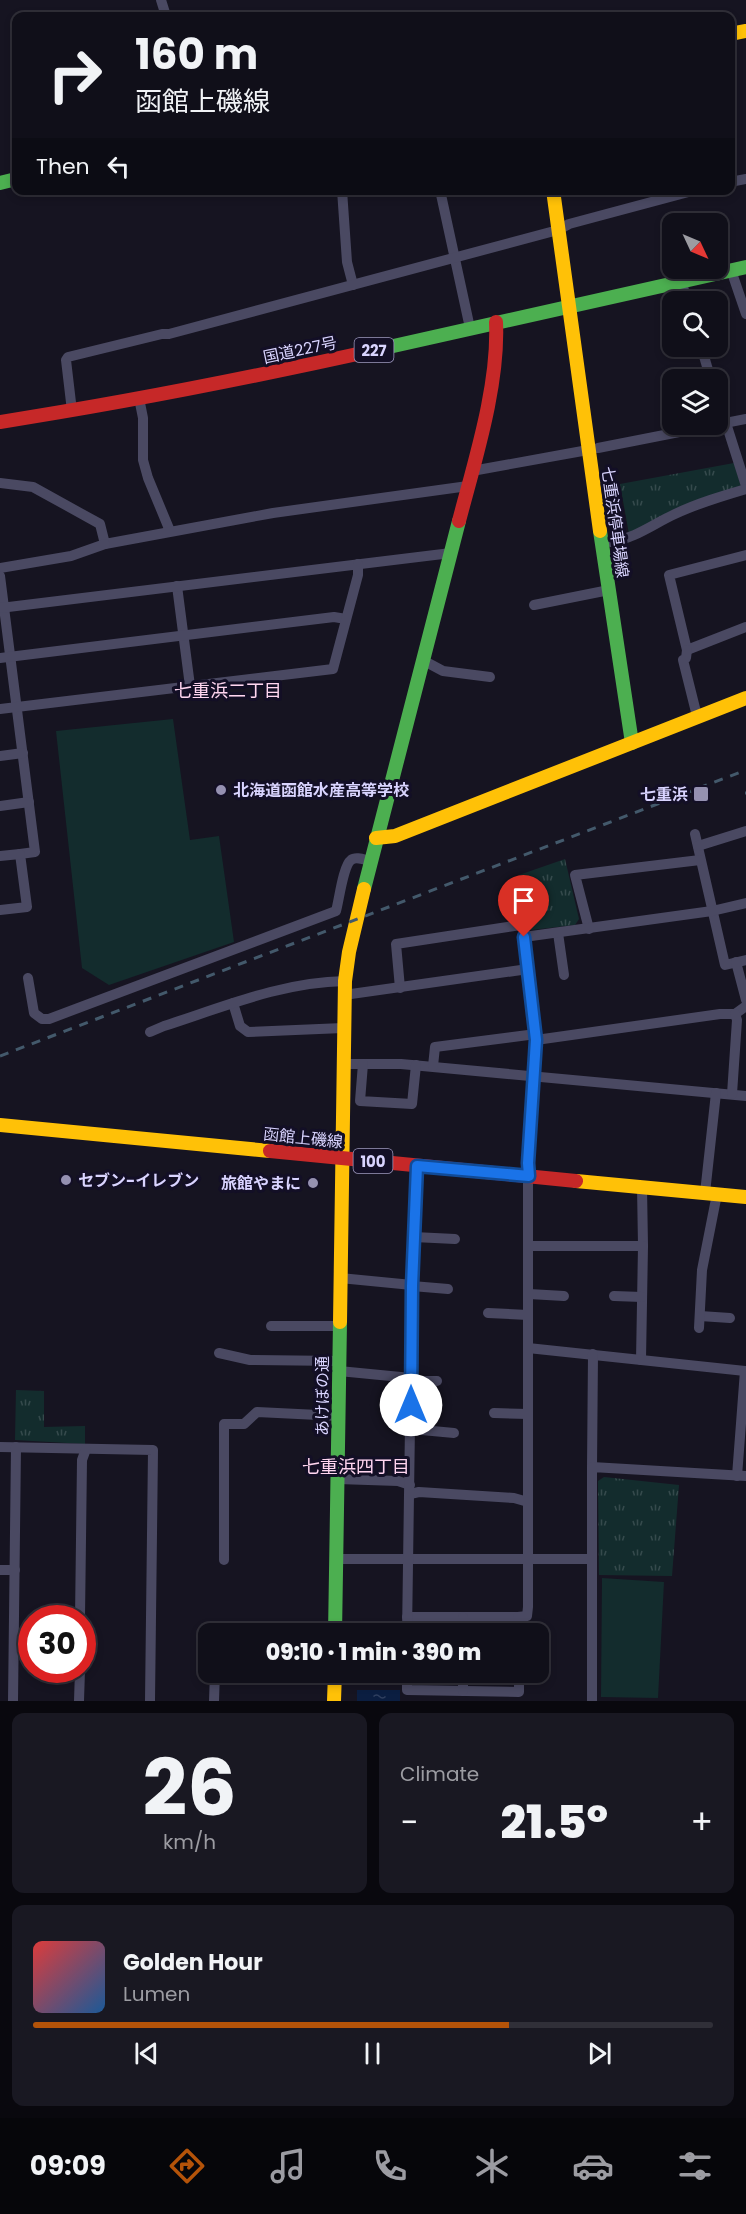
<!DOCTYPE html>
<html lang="en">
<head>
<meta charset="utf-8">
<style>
  :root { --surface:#100f19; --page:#191822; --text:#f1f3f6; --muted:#9c9ca2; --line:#302f38; --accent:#b45309 }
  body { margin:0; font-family:Poppins,"Noto Sans JP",sans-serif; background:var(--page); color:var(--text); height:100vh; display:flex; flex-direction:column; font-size:22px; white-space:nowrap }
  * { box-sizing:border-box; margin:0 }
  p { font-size:20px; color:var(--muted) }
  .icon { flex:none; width:33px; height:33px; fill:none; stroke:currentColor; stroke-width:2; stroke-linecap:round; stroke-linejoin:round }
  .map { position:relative; height:1701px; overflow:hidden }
  .side { display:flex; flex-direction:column; gap:12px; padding:12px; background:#09080e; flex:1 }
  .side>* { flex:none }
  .hud { position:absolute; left:12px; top:12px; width:723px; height:183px; border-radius:12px; box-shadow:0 3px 9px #0003,0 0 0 2px var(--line); background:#100f19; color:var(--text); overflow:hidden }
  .needle { width:39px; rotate:134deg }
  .controls { position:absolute; left:662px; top:213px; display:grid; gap:12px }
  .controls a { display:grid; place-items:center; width:66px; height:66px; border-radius:12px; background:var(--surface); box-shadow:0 3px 9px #0003,0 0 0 2px var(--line); font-size:30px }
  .speed { position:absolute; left:18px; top:1605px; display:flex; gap:12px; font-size:30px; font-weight:700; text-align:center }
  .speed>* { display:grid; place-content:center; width:78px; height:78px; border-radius:50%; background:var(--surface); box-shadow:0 3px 9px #0003,0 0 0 2px var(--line); line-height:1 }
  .speed .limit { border:9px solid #d22; background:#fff; color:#111 }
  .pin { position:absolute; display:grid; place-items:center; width:51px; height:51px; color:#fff; margin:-62px -26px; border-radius:50% 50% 50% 0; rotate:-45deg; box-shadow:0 0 6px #0007 }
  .pin .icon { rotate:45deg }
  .me { position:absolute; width:66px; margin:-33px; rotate:0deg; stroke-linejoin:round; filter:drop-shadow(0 0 4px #0008) }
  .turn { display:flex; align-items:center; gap:21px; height:126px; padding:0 24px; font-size:27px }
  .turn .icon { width:78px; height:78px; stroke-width:2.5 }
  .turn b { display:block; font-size:42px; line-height:51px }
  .then { display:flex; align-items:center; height:57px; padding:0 24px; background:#0003; gap:12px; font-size:22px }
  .big { font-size:45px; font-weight:800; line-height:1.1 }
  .side .tile { flex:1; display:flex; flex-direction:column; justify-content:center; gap:9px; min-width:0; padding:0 21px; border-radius:12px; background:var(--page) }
  .side .dial { align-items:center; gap:0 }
  .dial b { font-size:78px; line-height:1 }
  .song { display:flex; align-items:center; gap:18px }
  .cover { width:72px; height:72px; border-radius:9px; background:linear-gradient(135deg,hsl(0 70% 55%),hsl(210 70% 35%)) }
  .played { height:6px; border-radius:3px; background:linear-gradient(90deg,var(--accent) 70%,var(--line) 70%) }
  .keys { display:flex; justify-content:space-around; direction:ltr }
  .heat { display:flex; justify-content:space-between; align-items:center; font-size:33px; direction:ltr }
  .side .tiles { flex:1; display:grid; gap:12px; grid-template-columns:1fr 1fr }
  .tile:last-child { grid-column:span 2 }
  .trip { position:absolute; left:198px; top:1623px; width:351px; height:60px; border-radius:12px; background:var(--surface); box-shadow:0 3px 9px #0003,0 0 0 2px var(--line); font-weight:800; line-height:60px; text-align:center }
  .tab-bar { display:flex; height:96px; justify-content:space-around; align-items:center; background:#06060a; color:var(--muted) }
  .tab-bar .icon { width:42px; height:42px }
  .tab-bar .active { color:var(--accent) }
  .tab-bar b { font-size:27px; color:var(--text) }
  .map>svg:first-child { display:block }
  .park { fill:url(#park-tufts) }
  .pitch { fill:#132c2d }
  .water { fill:url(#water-ripples) }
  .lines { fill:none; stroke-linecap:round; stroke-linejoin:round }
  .street { stroke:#4a4962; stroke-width:10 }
  .fast { stroke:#4caf50; stroke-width:14 }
  .slow { stroke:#ffc107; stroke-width:14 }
  .jam { stroke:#c62828; stroke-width:14 }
  .rail { stroke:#43596b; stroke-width:3; stroke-dasharray:9 8; stroke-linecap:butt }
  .route-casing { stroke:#114b97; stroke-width:15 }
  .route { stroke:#1a73e8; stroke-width:10 }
  .poi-dot { fill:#9591b1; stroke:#130f26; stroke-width:2 }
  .labels { text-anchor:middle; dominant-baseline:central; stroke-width:6; stroke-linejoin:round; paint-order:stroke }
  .shield { fill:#130f26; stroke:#9e99be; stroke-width:1.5 }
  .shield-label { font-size:15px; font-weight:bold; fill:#d9d4ff }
  .street-label { font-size:16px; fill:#d9d4ff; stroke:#130f26 }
  .poi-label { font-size:16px; font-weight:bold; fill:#d9d4ff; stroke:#130f26; text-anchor:start }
  .neighbourhood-label { font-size:18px; fill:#ffd6f0; stroke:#130f26 }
</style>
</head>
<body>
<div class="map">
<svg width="746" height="1701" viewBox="0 0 746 1701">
  <defs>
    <pattern id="park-tufts" width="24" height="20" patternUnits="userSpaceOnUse" patternTransform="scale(1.5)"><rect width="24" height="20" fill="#132c2d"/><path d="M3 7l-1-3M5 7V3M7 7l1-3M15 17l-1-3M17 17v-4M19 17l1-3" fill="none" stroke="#354a4c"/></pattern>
    <pattern id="water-ripples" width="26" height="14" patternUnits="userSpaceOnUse" patternTransform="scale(1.5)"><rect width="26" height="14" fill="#0b1e41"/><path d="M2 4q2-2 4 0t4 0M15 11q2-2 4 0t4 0" fill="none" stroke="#2e3e5e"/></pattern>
  </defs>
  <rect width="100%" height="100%" fill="#161421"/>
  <!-- park -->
  <g class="park">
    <path d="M734,463l7,23 -112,48 -9,-50z"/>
    <path d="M565,859l14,60 -4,6 -44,5 -6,-5 -6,-50z"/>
    <path d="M16,1390l28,1v36l41,-1v18l-70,-4z"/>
    <path d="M604,1477l75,8 -7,91 -73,-1 -1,-94z"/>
  </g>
  <!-- pitch -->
  <g class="pitch">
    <path d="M173,719l17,121 29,-4 15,106 -125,43 -27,-17 -26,-237z"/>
    <path d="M602,1578l62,4 -6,116 -57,-1z"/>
  </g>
  <!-- water -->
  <rect class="water" x="357" y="1690" width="43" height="11"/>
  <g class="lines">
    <!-- street -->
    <g class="street">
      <path d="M161,0l5,16"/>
      <path d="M730,182l16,-3"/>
      <path d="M342,190l5,72 6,23"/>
      <path d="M440,190l30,138"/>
      <path d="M731,270l15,44"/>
      <path d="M681,281l7,21"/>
      <path d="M701,346l10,34"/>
      <path d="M139,398l4,20v42l5,18 22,53"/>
      <path d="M717,403l6,21"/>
      <path d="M72,411l-6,-51 2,-3 94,-23h7l389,-104 11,-6 127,-34"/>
      <path d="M726,423l20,63"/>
      <path d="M598,448l148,-29"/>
      <path d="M472,471l116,-21"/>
      <path d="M0,483l33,4 67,37 5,20 168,-31 195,-27"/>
      <path d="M611,542c25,-4 42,-18 64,-28 23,-11 47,-18 71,-25"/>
      <path d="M746,555l-77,20 18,75 59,-23"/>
      <path d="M0,568l71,-12 34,-12"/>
      <path d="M0,576l35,276 -15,2 7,53 -27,3"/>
      <path d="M177,586l13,100"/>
      <path d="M534,605l75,-15"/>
      <path d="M0,608l451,-55"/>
      <path d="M687,650l-1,8 -3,2 14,56"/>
      <path d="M0,658l334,-41 12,2"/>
      <path d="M428,663l15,8 47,6"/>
      <path d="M0,709l333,-40 25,-94v-11"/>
      <path d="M0,756l23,-3"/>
      <path d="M0,806l29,-4"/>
      <path d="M695,834l30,131 21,-5"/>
      <path d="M698,846l48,-15"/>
      <path d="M0,856l20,-2"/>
      <path d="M589,929l-14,-54 125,-15"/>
      <path d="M558,933l6,42"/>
      <path d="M736,962l10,38"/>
      <path d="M28,978l6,35 8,6h7l287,-108c3,-10 7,-45 15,-51 5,-4 14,0 19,1"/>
      <path d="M400,988l-4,-44 125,-19"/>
      <path d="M344,995l184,-26"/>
      <path d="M233,1003l7,23 8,6 95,-4"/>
      <path d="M150,1032l14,-6c59,-19 118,-44 181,-45"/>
      <path d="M536,1040l184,-26h15l11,-8"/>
      <path d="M343,1064h58l345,32"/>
      <path d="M363,1064l-3,37 52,3 4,-39"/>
      <path d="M433,1066l2,-19 101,-13"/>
      <path d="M732,1094l5,-74 -2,-6"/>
      <path d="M642,1187l1,59"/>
      <path d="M705,1193l11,-100"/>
      <path d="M414,1237l41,2"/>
      <path d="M529,1246h114l-2,114"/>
      <path d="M340,1278l72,7"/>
      <path d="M412,1286l36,3"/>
      <path d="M529,1294l35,2"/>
      <path d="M614,1296l28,1"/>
      <path d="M488,1313l40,2"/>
      <path d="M700,1316l30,2"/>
      <path d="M271,1326h69"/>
      <path d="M699,1328l3,-58 15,-76"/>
      <path d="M528,1348l217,23 -8,105"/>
      <path d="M219,1353l31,7 89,1"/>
      <path d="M339,1371l72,7"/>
      <path d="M411,1381h26"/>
      <path d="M494,1413l34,1"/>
      <path d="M411,1429l43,4"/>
      <path d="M0,1447l153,3 -3,251"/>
      <path d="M592,1467l1,-113"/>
      <path d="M338,1479l60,2 12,4"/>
      <path d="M410,1494l9,-2 95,6 14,4"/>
      <path d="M337,1559h254"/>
      <path d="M224,1560v-136h20l13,-12 82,4"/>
      <path d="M0,1570h15"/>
      <path d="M407,1617h111"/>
      <path d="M463,1617v17"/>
      <path d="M80,1618l2,-158 4,-11"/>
      <path d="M407,1634l5,-348 5,-120"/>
      <path d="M518,1634v-17l9,-1 1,-9v-444l8,-123 -12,-103 188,-26 34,-8"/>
      <path d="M407,1672v18l112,2v-20"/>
      <path d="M463,1672v19"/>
      <path d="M13,1701l3,-254"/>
      <path d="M79,1701l1,-31"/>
      <path d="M214,1701l1,-29"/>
      <path d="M592,1701v-234l154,9"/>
    </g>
    <!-- fast -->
    <g class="fast">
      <path d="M0,183l16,-4"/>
      <path d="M380,349l366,-82"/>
      <path d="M600,531l32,212"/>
      <path d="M364,889l95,-368"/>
      <path d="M335,1634l5,-312"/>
    </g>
    <!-- slow -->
    <g class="slow">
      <path d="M730,34l16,-3"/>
      <path d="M553,190l47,341"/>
      <path d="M376,838l19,-2 351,-138"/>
      <path d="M0,1125l270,26"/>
      <path d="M576,1181l170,16"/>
      <path d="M340,1322l5,-341 4,-29 15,-63"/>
      <path d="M334,1701l1,-29"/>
    </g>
    <!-- jam -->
    <g class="jam">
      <path d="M0,422c128,-20 254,-45 380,-73"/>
      <path d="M459,521c16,-61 40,-136 37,-199"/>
      <path d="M270,1151l306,30"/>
    </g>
    <!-- rail -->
    <g class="rail">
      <path d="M745,793h1"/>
      <path d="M0,1056l746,-286"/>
    </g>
  </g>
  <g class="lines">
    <!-- route casing -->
    <g class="route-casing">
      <path id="route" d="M411,1405l1,-119 5,-120 112,10 -1,-13 8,-123 -12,-103"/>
    </g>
    <!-- route -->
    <use href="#route" class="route"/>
  </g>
  <!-- markers -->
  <g class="poi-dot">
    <circle cx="221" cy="790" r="6"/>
    <rect x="693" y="786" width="16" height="16" rx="3"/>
    <circle cx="66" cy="1180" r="6"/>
    <circle cx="313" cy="1183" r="6"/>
  </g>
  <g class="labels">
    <!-- shield labels -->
    <g class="shield">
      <rect x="354.5" y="338" width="39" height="24" rx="4.5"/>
      <rect x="353.5" y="1149" width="39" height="24" rx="4.5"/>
    </g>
    <g class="shield-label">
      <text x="374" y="350">227</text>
      <text x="373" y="1161">100</text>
    </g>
    <!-- street labels -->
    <g class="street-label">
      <text transform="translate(300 350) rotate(-12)">国道227号</text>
      <text transform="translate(615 522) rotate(82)">七重浜停車場線</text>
      <text transform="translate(303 1138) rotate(6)">函館上磯線</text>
      <text transform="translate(322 1396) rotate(-90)">あけぼの通</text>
    </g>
    <!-- poi labels -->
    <g class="poi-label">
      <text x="233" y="790">北海道函館水産高等学校</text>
      <text x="688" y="794" text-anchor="end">七重浜</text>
      <text x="78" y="1180">セブン-イレブン</text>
      <text x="301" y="1183" text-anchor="end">旅館やまに</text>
    </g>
    <!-- neighbourhood labels -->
    <g class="neighbourhood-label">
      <text x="228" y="690">七重浜二丁目</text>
      <text x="356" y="1466">七重浜四丁目</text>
    </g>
  </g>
</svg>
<div class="controls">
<a><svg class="needle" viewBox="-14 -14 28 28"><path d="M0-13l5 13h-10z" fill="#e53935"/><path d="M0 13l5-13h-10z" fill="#9c9ca2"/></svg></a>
<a><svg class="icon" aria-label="search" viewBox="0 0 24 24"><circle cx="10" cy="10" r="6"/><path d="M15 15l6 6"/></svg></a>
<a><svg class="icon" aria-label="layers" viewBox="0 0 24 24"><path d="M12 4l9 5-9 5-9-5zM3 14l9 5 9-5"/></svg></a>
</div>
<div class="speed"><div class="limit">30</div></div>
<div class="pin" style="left:524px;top:937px;background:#d93025"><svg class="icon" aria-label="arrive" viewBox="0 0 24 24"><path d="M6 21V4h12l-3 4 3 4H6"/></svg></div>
<svg class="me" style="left:411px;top:1405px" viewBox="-20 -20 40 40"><circle r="19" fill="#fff"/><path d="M0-13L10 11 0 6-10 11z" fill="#1a73e8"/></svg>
<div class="trip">09:10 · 1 min · 390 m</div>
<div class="hud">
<div class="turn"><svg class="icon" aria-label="right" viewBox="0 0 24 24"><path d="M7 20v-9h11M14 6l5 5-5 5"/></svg><div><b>160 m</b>函館上磯線</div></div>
<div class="then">Then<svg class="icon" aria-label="left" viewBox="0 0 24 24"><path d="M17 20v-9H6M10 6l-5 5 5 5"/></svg></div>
</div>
</div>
<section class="side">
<div class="tiles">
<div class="tile dial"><b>26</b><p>km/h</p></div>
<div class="tile"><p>Climate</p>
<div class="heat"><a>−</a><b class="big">21.5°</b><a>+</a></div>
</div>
<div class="tile">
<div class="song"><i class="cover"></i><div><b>Golden Hour</b><p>Lumen</p></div></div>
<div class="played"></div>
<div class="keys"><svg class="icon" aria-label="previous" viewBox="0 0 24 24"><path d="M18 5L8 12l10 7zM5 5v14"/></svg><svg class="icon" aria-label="pause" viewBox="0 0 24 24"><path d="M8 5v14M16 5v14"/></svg><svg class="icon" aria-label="next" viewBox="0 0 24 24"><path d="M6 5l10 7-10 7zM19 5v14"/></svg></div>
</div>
</div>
</section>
<nav class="tab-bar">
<b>09:09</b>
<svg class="icon active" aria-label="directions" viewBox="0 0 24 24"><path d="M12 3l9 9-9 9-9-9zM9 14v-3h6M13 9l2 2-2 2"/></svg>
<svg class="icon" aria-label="music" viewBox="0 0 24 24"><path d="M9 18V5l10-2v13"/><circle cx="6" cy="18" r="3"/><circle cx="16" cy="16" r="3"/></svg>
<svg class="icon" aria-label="phone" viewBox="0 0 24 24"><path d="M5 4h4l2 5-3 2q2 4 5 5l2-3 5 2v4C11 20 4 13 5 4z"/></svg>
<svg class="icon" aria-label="climate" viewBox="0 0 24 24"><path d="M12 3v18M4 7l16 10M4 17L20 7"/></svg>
<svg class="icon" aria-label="car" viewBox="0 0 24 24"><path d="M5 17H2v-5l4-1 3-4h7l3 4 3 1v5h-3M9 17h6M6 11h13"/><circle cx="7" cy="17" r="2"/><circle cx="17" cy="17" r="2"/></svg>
<svg class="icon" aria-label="filters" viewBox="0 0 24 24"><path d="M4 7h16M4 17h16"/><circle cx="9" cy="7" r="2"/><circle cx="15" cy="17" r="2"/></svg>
</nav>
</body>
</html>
